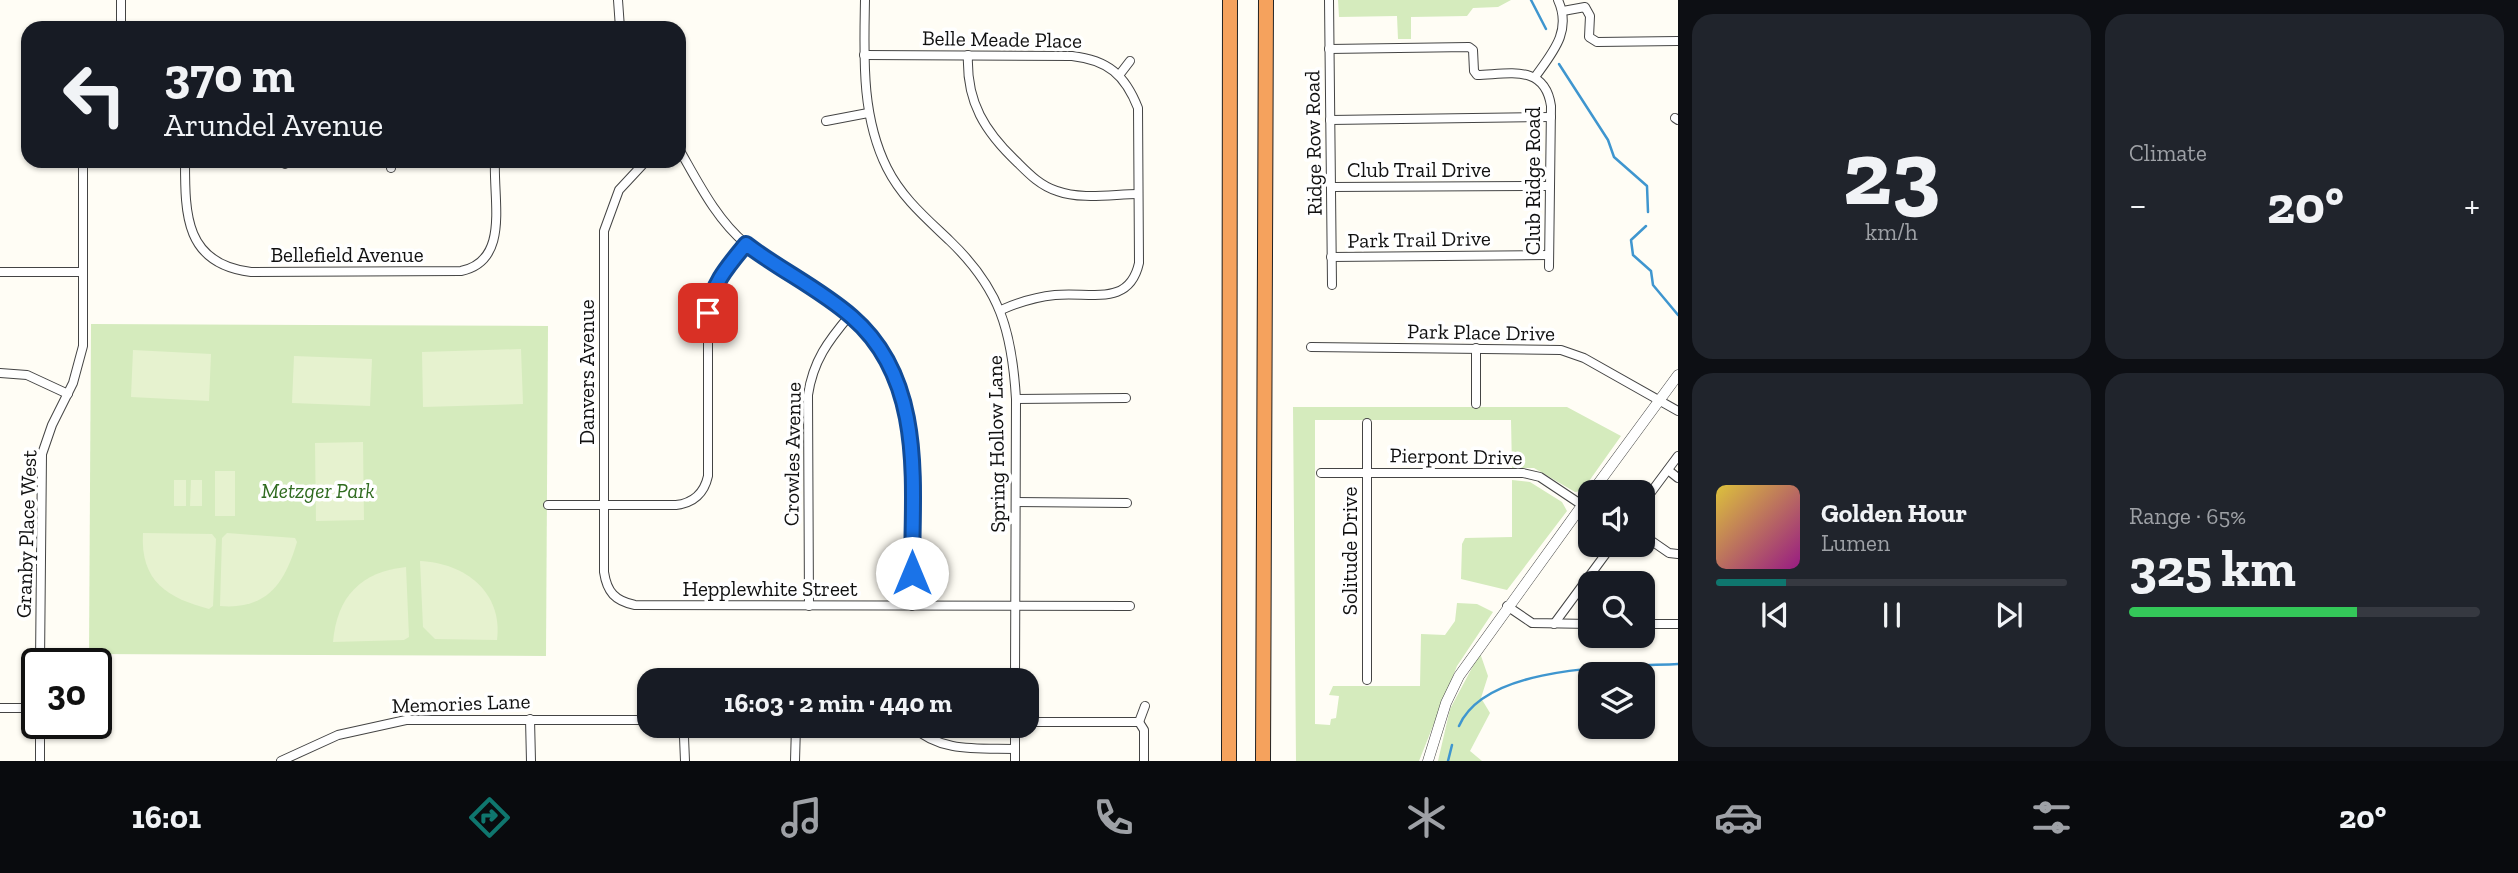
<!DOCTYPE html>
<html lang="en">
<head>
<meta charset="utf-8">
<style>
  :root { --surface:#171b24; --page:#20242c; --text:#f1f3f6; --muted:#9ea1a6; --line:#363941; --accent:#0f766e }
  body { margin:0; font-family:"Zilla Slab",serif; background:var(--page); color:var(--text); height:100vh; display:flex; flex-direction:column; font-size:26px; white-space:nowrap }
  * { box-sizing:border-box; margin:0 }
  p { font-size:23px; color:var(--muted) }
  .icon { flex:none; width:38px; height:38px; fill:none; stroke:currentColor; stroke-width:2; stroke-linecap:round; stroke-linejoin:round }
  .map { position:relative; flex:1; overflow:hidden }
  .side { display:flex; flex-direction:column; gap:14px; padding:14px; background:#0d0f14; width:840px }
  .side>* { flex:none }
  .guide { position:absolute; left:21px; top:21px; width:665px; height:147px; border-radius:21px; box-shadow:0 2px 5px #0004; background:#171b24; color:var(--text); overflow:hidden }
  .fabs { position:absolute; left:1578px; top:480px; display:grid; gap:14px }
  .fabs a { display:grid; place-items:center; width:77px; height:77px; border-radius:14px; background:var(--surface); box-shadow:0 2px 5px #0004; font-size:35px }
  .speed { position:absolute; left:21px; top:648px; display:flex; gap:14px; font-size:35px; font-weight:700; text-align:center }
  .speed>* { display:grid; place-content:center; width:91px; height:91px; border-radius:50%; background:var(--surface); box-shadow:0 2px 5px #0004; line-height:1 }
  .speed .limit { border:4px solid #111; border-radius:10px; background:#fff; color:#111 }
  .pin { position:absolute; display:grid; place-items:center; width:60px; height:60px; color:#fff; margin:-30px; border-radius:14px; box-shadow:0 4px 10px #0006 }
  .me { position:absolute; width:77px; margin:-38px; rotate:0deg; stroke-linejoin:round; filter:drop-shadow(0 0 5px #0008) }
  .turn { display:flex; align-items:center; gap:24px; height:147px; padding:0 28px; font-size:32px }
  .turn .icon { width:91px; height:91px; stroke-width:2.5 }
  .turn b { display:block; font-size:49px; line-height:60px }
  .big { font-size:52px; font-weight:700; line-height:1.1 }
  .side .widget { flex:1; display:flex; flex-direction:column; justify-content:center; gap:10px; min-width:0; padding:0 24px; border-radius:21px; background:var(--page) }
  .side .dial { align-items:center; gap:0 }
  .dial b { font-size:91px; line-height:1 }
  .song { display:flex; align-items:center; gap:21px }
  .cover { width:84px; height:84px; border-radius:10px; background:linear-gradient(135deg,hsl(50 70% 55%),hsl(310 70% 35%)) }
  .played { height:7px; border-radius:4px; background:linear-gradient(90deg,var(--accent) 20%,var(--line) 20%) }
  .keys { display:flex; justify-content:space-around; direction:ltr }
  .heat { display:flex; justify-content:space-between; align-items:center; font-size:38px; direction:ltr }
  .charge { height:10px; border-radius:5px; background:linear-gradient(90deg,#34c759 65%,var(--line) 0) }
  .side .tiles { flex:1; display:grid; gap:14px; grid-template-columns:repeat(2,1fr) }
  .trip { position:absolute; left:637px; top:668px; width:402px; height:70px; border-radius:21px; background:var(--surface); box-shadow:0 2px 5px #0004; font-weight:700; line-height:70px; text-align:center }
  .menu { display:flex; height:112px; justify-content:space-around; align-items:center; background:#090b0e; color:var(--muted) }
  .menu .icon { width:49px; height:49px }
  .menu .current { color:var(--accent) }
  .menu b { font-size:32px; color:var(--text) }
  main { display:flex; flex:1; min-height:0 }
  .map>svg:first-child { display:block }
  .green { fill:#d5ebbd }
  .pitch { fill:#e6f2cf }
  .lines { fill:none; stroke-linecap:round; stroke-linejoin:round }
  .stream { stroke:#3f96cf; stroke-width:2.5 }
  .minor-casing { stroke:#444; stroke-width:10 }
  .tertiary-casing { stroke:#444; stroke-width:11 }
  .motorway-casing { stroke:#222; stroke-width:16 }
  .minor { stroke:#fff; stroke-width:8 }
  .tertiary { stroke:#fff; stroke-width:10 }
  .motorway { stroke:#f5a25d; stroke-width:14 }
  .route-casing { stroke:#114b97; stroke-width:18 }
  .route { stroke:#1a73e8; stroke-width:12 }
  .labels { text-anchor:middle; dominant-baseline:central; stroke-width:7; stroke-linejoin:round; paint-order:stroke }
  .street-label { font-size:21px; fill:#111; stroke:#fff }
  .park-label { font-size:21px; font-style:italic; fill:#2f6b1f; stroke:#fff }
</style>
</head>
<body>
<main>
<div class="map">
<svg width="1678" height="761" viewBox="0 0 1678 761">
  <rect width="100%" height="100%" fill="#fffdf5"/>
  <!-- green -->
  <g class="green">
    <path d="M1338,0h173l-13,7 -25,1 -6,8 -56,1v22h-13l-1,-23 -58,1z"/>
    <path d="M91,324l457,2 -2,330 -457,-2z"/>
    <path d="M1293,407h274l54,29 -39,55 -7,1 -41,-24h-22l-1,-48h-196v304l15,1 1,-6 5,-1 3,-22 -10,-1 4,-9h87l1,-52 24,1 10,-14 2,-18 20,1 16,8 -36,54 -38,95h-123z"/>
    <path d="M1512,480l18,2 32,20 5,9 -60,79 -46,-11 1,-35 3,-6 47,-1z"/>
    <path d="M1480,653l8,23 -7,22 9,15 -20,38 12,10h-44l12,-52z"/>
  </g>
  <!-- pitch -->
  <g class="pitch">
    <path d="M521,349l2,55 -100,3 -1,-55z"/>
    <path d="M133,350l78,4 -2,47 -78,-4z"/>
    <path d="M294,356l78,3 -2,47 -78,-3z"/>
    <path d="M363,442l1,78 -48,1 -1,-78z"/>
    <rect x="215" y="471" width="20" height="45"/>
    <rect x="174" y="480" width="12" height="26"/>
    <path d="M191,480h11v26h-12z"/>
    <path d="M143,533l69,1 4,5 -3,67 -4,3c-41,-11 -69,-27 -66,-76z"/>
    <path d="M227,533l68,5 2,4c-12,40 -29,68 -77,64l2,-68z"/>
    <path d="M420,561c45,2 83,31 77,79l-62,-1 -12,-12z"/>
    <path d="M406,567l3,70 -5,3 -71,2c4,-46 28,-70 73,-75z"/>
  </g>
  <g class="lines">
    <!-- stream -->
    <g class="stream">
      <path d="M1531,0l15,29"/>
      <path d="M1559,64l49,76 6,17 33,29 1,26"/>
      <path d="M1646,226l-15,14 2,15 18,16 2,14 25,30"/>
      <path d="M1459,726c27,-62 160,-59 219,-62"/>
      <path d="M1448,761l4,-16"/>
    </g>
    <!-- minor casing -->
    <g class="minor-casing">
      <g id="minor">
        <path d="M618,0l2,28"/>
        <path d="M865,0c-1,57 -4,116 22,168 15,30 39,50 63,73 50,48 62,90 66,158l-1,282"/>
        <path d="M1329,0l3,285"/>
        <path d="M1563,11l22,-4 5,9 -1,21 8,5 81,-1"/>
        <path d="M121,28v-28"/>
        <path d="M1329,49l140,-2 4,3 1,21 3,4c33,-1 68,-11 74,31l-2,161"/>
        <path d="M864,55l208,1c36,4 53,19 66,52l1,155c-10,45 -50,28 -84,32 -19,2 -36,7 -54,15"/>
        <path d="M968,55c-2,47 17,77 50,108 12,12 23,23 39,28 24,9 57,3 81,3"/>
        <path d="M1120,74l10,-13"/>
        <path d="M1535,77c18,-25 37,-46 23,-77"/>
        <path d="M1675,118l3,2"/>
        <path d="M1330,120l221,-3"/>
        <path d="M826,121l42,-8"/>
        <path d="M679,149c19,33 37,70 67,95 51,43 128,66 153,135 24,66 13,157 13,227"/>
        <path d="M185,161c0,54 0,103 66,111l210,-1c49,-10 32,-70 34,-110"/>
        <path d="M646,161l-27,29 -15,41v341c3,20 11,29 31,33l495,1"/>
        <path d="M285,164v-3"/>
        <path d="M391,168v-7"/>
        <path d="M1331,187l219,-1"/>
        <path d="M1331,257l218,-2"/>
        <path d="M0,272h82"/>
        <path d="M1311,347l250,3 23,8 94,53"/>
        <path d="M0,373l27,2 41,19"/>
        <path d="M1016,399l110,-1"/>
        <path d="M1476,404v-56"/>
        <path d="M1668,470l10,8"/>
        <path d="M1321,473h202l17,4 42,28"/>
        <path d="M1016,502l111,1"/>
        <path d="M1643,503l35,-47"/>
        <path d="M548,505h128c17,-2 28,-11 32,-29v-162c4,-30 19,-47 37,-70"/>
        <path d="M1643,535l26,18 9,1"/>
        <path d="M809,606l-1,-211c5,-34 20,-54 42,-80"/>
        <path d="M1507,606l25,17 59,1"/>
        <path d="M1554,624l59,-80"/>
        <path d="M1643,624h35"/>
        <path d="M40,663l2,-209 10,-29 21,-42 10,-37v-185"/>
        <path d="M1367,680v-257"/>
        <path d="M0,708h37"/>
        <path d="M530,719l1,42"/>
        <path d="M1027,722h112"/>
        <path d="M1139,722l5,8v31"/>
        <path d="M1139,722l6,-16"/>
        <path d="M40,723v38"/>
        <path d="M678,726l6,11 1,24"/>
        <path d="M912,726c29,27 66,22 103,23"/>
        <path d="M1015,726v35"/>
        <path d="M281,761l57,-26 68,-15h243"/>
        <path d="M795,761l1,-35"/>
      </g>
    </g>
    <!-- tertiary casing -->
    <g class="tertiary-casing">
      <g id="tertiary">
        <path d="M1592,492l86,-117"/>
        <path d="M1428,761l18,-58 13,-27 132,-183"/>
      </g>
    </g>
    <!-- motorway casing -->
    <g class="motorway-casing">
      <g id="motorway">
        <path d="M1229,761l1,-761"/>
        <path d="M1263,761l3,-761"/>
      </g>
    </g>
    <!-- minor -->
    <use href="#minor" class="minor"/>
    <!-- tertiary -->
    <use href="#tertiary" class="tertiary"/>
    <!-- motorway -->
    <use href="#motorway" class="motorway"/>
  </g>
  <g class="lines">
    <!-- route casing -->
    <g class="route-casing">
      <path id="route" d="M708,313c4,-29 19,-46 38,-69 34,26 74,45 106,73 74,64 60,168 60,256"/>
    </g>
    <!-- route -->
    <use href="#route" class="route"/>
  </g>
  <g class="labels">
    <!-- street labels -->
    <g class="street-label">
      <text transform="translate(1002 39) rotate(1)">Belle Meade Place</text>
      <text transform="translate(1313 143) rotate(-91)">Ridge Row Road</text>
      <text x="1419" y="169">Club Trail Drive</text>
      <text transform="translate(1532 181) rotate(-90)">Club Ridge Road</text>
      <text transform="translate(1419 239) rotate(-1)">Park Trail Drive</text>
      <text x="347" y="254">Bellefield Avenue</text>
      <text transform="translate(1481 332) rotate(1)">Park Place Drive</text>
      <text transform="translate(586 372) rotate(-90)">Danvers Avenue</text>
      <text transform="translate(996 444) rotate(-91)">Spring Hollow Lane</text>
      <text transform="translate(792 454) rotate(-89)">Crowles Avenue</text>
      <text transform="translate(1456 456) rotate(1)">Pierpont Drive</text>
      <text transform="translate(26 534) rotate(-88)">Granby Place West</text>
      <text transform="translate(1349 551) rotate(-90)">Solitude Drive</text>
      <text x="770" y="588">Hepplewhite Street</text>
      <text transform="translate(461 703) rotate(-2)">Memories Lane</text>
    </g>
    <!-- park labels -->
    <g class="park-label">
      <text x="318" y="490">Metzger Park</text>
    </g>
  </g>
</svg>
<div class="fabs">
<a><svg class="icon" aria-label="sound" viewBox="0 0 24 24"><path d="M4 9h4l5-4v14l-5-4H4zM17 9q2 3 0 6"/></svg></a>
<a><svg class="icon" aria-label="search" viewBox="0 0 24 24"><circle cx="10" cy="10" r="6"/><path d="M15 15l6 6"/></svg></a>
<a><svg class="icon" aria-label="layers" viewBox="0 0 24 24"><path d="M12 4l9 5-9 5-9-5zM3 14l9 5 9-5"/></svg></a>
</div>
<div class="speed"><div class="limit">30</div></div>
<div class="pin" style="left:708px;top:313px;background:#d93025"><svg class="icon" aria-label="arrive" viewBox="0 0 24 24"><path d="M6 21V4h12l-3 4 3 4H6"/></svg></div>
<svg class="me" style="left:912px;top:573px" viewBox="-20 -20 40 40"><circle r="19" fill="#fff"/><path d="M0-13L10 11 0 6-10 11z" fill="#1a73e8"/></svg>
<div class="trip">16:03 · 2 min · 440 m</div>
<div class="guide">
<div class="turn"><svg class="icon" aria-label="left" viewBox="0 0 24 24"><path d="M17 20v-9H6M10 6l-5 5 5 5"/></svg><div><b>370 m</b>Arundel Avenue</div></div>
</div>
</div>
<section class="side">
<div class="tiles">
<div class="widget dial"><b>23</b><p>km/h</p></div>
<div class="widget"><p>Climate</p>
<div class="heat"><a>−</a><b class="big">20°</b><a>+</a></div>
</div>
<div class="widget">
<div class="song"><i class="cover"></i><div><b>Golden Hour</b><p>Lumen</p></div></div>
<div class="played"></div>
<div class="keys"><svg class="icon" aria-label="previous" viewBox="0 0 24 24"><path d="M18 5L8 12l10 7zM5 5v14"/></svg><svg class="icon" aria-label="pause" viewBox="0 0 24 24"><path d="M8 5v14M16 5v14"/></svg><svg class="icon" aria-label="next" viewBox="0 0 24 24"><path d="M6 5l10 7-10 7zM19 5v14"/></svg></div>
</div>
<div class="widget"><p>Range · 65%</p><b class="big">325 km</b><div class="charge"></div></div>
</div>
</section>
</main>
<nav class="menu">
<b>16:01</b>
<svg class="icon current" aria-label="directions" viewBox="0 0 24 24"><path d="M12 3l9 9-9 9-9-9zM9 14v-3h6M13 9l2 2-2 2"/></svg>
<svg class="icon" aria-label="music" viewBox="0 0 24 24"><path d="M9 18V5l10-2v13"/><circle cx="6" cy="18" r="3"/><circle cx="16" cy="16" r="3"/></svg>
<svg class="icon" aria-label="phone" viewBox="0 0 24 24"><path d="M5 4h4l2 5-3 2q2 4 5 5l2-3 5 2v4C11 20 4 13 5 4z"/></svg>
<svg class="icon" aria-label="climate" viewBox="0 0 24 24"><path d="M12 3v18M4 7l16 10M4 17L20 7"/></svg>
<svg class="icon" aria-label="car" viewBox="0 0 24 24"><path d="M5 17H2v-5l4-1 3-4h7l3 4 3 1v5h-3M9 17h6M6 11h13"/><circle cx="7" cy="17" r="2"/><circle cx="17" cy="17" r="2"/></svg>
<svg class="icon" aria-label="filters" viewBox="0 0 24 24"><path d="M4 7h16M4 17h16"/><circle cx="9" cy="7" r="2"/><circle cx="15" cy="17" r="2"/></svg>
<b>20°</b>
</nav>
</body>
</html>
